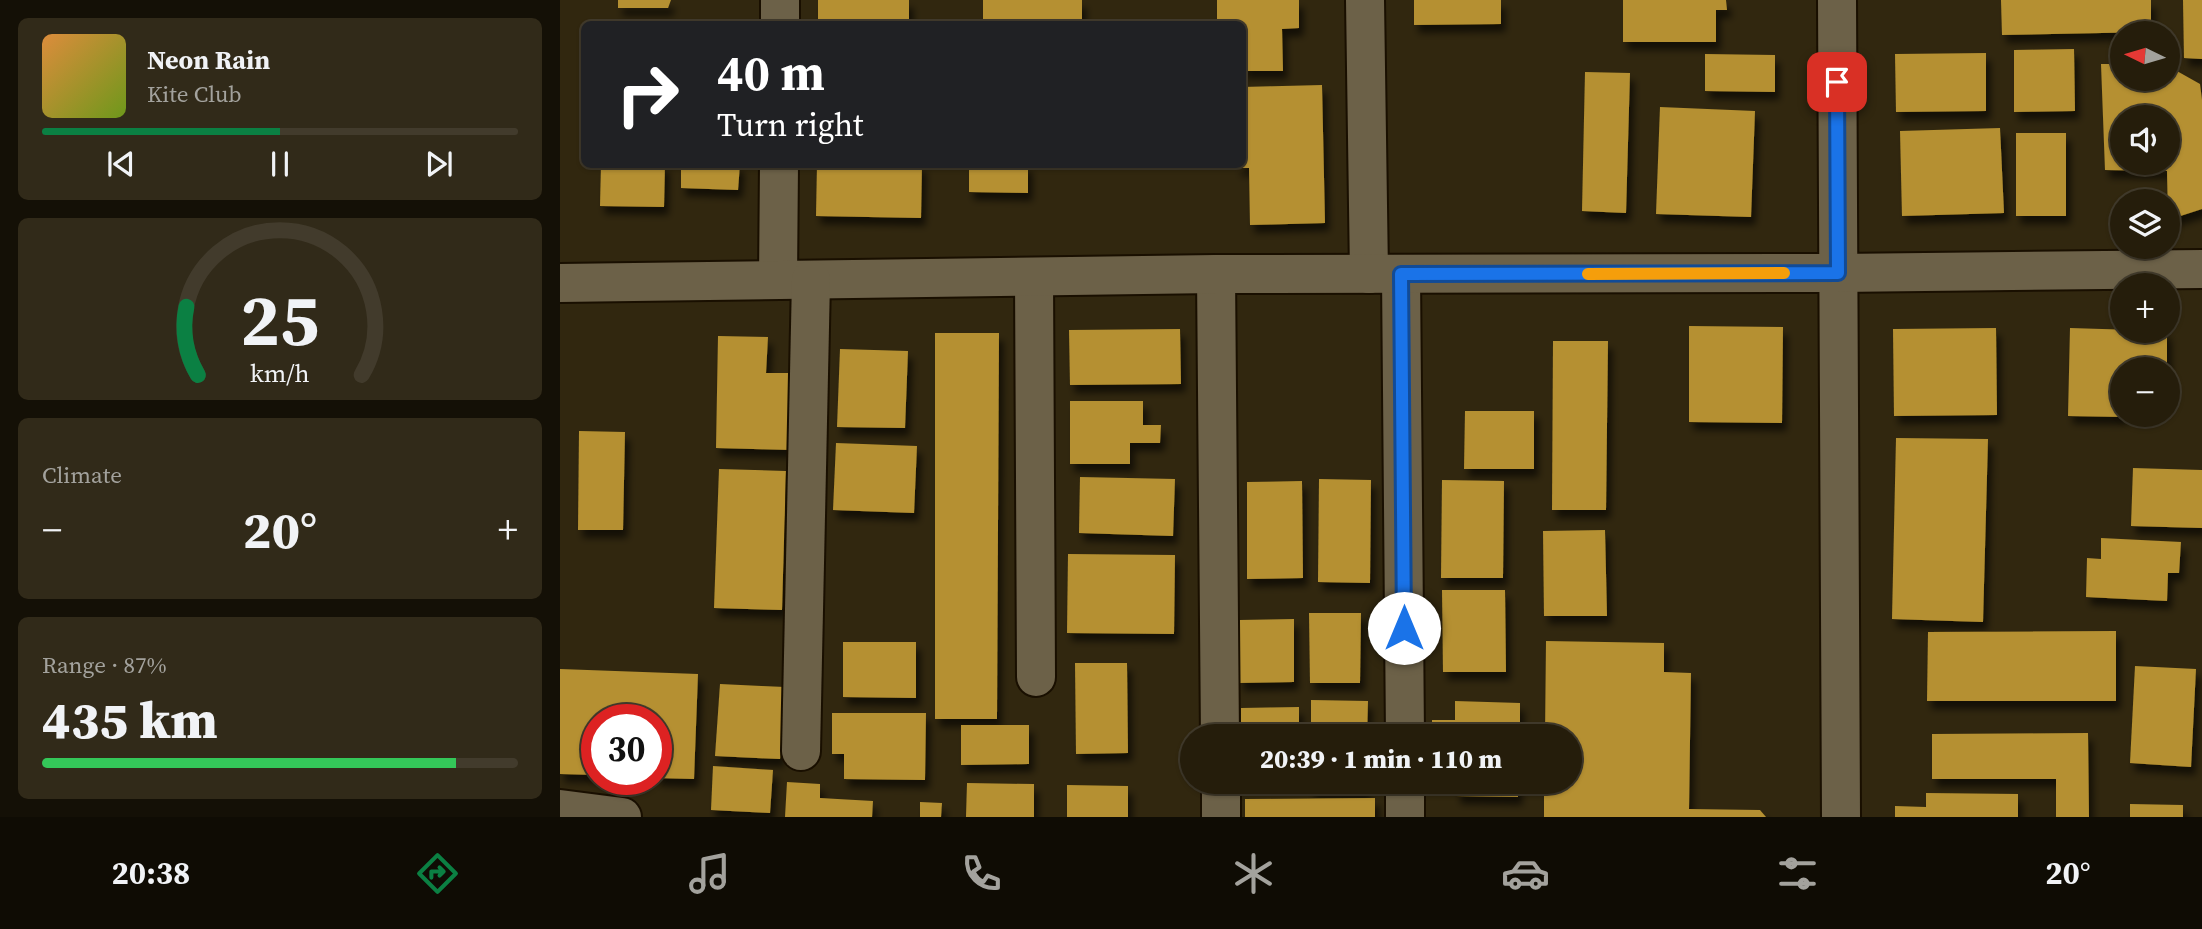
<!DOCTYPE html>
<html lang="en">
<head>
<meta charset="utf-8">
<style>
  :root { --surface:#251d0b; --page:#312a19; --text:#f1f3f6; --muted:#a3a29d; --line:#423b2c; --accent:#0b8043 }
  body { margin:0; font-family:"Source Serif 4",serif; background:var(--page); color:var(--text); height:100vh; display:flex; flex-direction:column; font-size:26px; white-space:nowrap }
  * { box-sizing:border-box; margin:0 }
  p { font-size:23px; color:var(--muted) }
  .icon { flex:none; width:38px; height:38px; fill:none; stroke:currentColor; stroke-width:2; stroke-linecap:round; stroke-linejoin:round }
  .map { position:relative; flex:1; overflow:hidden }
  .sheet { display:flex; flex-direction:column; gap:18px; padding:18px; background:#141006; width:560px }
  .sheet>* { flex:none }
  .top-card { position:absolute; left:21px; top:21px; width:665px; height:147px; border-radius:10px; box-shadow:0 2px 5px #0004,0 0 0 2px var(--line); background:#202124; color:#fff; overflow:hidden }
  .needle { width:46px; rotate:275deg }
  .buttons { position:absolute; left:1550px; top:21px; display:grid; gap:14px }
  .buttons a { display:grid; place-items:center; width:70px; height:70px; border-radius:50%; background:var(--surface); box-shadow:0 2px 5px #0004,0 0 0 2px var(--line); font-size:35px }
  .speed { position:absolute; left:21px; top:704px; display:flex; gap:14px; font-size:35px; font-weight:700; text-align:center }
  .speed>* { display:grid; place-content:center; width:91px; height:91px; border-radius:50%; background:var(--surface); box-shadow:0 2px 5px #0004,0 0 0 2px var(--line); line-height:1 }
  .speed .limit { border:10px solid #d22; background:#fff; color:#111 }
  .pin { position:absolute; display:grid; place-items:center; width:60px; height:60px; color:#fff; margin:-30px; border-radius:14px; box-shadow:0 4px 10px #0006 }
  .me { position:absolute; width:77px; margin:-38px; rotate:0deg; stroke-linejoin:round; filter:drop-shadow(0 0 5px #0008) }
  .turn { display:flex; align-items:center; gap:24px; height:147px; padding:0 21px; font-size:32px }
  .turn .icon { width:91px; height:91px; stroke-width:2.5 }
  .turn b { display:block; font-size:49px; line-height:60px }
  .big { font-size:52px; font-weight:800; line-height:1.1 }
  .sheet .card { flex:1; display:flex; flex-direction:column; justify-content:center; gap:10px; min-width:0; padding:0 24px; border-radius:10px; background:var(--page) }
  .sheet .dial { align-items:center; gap:0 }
  .dial svg { height:182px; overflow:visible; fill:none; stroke:var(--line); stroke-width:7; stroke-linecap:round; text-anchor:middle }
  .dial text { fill:var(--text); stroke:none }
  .song { display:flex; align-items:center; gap:21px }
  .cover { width:84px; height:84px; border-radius:10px; background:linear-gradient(135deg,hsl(30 70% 55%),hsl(80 70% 35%)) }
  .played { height:7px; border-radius:4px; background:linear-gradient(90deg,var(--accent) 50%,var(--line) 50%) }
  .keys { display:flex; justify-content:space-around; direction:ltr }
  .heat { display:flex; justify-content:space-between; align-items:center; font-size:38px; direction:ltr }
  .charge { height:10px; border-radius:5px; background:linear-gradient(90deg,#34c759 87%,var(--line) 0) }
  .trip { position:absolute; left:620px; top:724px; width:402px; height:70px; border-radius:35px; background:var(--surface); box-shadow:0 2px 5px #0004,0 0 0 2px var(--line); font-weight:800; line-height:70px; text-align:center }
  .tab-bar { display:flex; height:112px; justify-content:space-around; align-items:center; background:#0f0c04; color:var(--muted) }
  .tab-bar .icon { width:49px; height:49px }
  .tab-bar .active { color:var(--accent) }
  .tab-bar b { font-size:32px; color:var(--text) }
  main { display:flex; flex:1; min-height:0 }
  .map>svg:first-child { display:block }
  .building { fill:#b59031; fill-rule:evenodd; filter:url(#shadow) }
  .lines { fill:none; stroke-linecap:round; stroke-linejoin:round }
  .street-casing { stroke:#190f00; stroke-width:42 }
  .street { stroke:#6c6148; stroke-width:38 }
  .route-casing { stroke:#114b97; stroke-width:18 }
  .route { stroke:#1a73e8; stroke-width:12 }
  .slow { stroke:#f59e0b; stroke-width:12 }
</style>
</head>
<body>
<main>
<section class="sheet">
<div class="card">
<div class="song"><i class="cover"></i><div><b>Neon Rain</b><p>Kite Club</p></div></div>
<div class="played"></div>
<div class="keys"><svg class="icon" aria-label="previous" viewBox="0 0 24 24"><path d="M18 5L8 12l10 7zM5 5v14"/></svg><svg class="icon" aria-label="pause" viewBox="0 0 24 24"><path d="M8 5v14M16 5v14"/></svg><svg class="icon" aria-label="next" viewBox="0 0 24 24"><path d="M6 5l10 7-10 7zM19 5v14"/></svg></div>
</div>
<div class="card dial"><svg viewBox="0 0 100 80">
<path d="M14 69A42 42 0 1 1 86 69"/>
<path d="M14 69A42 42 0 0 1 9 39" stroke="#0b8043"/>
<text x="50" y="56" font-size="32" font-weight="700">25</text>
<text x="50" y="72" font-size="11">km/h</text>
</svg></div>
<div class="card"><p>Climate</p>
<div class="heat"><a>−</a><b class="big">20°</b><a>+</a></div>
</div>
<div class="card"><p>Range · 87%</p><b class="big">435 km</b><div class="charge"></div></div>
</section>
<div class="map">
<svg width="1642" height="817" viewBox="0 0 1642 817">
  <defs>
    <filter id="shadow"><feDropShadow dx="4.5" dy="8" stdDeviation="3.5" flood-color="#0009"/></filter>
  </defs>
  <rect width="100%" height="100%" fill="#31270f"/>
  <!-- building -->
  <g class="building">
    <path d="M58,0h53l-3,8h-50z"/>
    <rect x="258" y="0" width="91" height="24"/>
    <rect x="423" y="0" width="99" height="24"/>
    <path d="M657,0h82v28l-17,1 1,42h-41v-47h-25z"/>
    <path d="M854,0h87v24l-87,1z"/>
    <path d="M1063,0h103l1,10h-11v32h-93z"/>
    <path d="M1441,0h150v32l-149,3z"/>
    <path d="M1623,0h19v59l-18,-1z"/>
    <path d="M1514,49l1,62 -61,1v-62z"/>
    <path d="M1426,53v58l-90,1 -1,-58z"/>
    <path d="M1145,54l70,1v37l-70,-1z"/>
    <path d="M1541,64h22v15h45v-13l32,18 2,16v109l-34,11 -1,-49 -62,-1zM1563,117h45v46h-45z"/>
    <path d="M1025,72l45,1 -4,140 -44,-2z"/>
    <path d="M762,85l3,138 -75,2 -1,-57h-13v-4h6v-77z"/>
    <path d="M1100,107l95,4 -4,106 -95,-3z"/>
    <path d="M1440,128l4,85 -102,3 -2,-85z"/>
    <rect x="1456" y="133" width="50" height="83"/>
    <path d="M41,164h64l-1,43 -64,-1z"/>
    <path d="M121,164h59l-2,26 -57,-2z"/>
    <path d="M257,164h105l-1,54 -105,-2z"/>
    <path d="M409,164h59v29l-59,-1z"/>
    <path d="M1129,326l94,1 -1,96 -93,-1z"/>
    <path d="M1436,328l1,87 -103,1 -1,-87z"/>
    <path d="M1510,328l97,3v38h-44v48l-55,-1z"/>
    <path d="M620,329l1,55 -111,1 -1,-55z"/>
    <path d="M375,333h64l-2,386h-62z"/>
    <path d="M158,336l50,1 -2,36h27l-2,77 -75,-2z"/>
    <path d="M993,341h55l-2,169h-54z"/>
    <path d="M280,349l68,2 -3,77 -68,-1z"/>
    <path d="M510,401h73v24h18l-1,18h-30v21h-60z"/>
    <path d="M905,411h69v58h-70z"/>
    <path d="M19,431l46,1 -2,98h-45z"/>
    <path d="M1336,438l92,1 -5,183 -91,-3z"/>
    <path d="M276,443l81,3 -3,67 -81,-3z"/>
    <path d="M1573,468l69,2v58l-71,-2z"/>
    <path d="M159,469l67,2 -4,139 -68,-2z"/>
    <path d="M520,477l95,2 -2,57 -94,-3z"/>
    <path d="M759,479l52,1 -1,103 -52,-1z"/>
    <path d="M882,480l62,1 -1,97h-62z"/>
    <path d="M742,481l1,97 -56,1v-97z"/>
    <path d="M1045,530l2,86h-63l-1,-85z"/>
    <path d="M1541,538l80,4 -2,31h-11l-1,28 -81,-4 1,-39 14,1z"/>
    <path d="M508,554l107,1 -1,79 -107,-1z"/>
    <path d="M882,590h63l1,82h-63z"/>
    <path d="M749,613h52l-1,70h-50z"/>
    <path d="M734,619v63l-55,1v-63z"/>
    <path d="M1556,631v70h-189l1,-69z"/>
    <path d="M986,641l118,2v29l27,1 -2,136 71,1 6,7h-222v-35h26v-45h-25z"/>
    <path d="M283,642h73v56l-73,-1z"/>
    <path d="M515,663h52l1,90 -52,1z"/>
    <path d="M1575,666l61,3 -5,98 -61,-4z"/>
    <path d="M0,669l138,5 -4,105 -38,-1v-59h-59v56l-37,-1z"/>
    <path d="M160,684l65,3 -5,72 -65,-3z"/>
    <path d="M751,700l57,1 -1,36h-56z"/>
    <path d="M895,701l65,2v34h-88v-17h23z"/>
    <path d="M739,707v30h-58v-29z"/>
    <path d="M272,713h94l-1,67 -81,-1v-25h-12z"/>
    <path d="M401,725h68v39l-68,1z"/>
    <path d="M1528,733l1,84h-33v-38h-124v-45z"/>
    <path d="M153,766l60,4 -3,43 -59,-3z"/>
    <path d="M227,782l33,2v14l53,3 -1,16h-87z"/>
    <path d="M750,782h56v10l-56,-1z"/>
    <path d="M896,782h62v15l-62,-1z"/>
    <path d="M407,783l67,1v33h-68z"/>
    <path d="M507,785l61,1v31h-61z"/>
    <path d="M1366,793l92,1v23h-123v-11l31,1z"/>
    <path d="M815,798v19h-130v-18z"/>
    <path d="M360,802l22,1 -1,14h-21z"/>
    <path d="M1570,804l53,1v12h-53z"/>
  </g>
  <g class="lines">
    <!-- street casing -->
    <g class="street-casing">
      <g id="street">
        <path d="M805,0l4,274"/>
        <path d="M1277,0l4,817"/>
        <path d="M220,24v-24"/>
        <path d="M656,274l4,463"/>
        <path d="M841,274l4,463"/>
        <path d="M474,277l2,400"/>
        <path d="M218,280l1,-116"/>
        <path d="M0,283l656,-9 622,-1 364,-4"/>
        <path d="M241,751l10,-471"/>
        <path d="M661,782v35"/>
        <path d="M845,782v35"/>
        <path d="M0,809l62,8"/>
      </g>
    </g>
    <!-- street -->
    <use href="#street" class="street"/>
  </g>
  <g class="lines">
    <!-- route casing -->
    <g class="route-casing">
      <path id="route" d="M844,628l-3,-354 437,-1 -1,-191"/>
    </g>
    <!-- route -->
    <use href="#route" class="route"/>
    <!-- slow -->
    <path class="slow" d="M1028,274l196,-1"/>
  </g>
</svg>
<div class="buttons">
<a><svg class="needle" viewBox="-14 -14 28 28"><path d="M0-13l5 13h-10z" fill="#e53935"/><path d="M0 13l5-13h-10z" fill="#a3a29d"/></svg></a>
<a><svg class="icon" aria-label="sound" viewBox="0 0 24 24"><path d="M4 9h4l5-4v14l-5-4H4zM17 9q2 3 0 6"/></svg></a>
<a><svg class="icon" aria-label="layers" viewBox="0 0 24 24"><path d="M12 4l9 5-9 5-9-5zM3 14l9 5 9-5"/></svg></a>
<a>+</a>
<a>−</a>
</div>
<div class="speed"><div class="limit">30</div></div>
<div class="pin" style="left:1277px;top:82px;background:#d93025"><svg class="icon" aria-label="arrive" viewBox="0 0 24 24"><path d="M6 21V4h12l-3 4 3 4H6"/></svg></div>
<svg class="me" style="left:844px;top:628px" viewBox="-20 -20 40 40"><circle r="19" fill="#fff"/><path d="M0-13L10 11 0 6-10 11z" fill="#1a73e8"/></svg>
<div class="trip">20:39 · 1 min · 110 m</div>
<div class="top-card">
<div class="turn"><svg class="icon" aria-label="right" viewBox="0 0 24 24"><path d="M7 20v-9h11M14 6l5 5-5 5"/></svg><div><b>40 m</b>Turn right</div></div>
</div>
</div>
</main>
<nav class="tab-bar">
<b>20:38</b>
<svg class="icon active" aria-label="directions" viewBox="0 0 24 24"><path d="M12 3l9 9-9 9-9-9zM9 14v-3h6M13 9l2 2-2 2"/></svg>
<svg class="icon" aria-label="music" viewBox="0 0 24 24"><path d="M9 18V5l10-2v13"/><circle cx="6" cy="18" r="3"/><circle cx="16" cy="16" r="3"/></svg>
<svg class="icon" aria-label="phone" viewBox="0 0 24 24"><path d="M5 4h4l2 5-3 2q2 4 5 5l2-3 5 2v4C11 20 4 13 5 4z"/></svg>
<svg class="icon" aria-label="climate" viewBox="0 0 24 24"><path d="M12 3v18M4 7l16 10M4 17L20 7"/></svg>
<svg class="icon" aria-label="car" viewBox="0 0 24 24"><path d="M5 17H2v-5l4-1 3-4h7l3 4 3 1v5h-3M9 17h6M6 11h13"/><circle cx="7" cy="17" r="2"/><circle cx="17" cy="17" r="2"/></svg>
<svg class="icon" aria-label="filters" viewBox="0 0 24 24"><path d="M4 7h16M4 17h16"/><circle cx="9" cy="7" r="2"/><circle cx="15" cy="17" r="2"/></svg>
<b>20°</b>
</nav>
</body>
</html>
